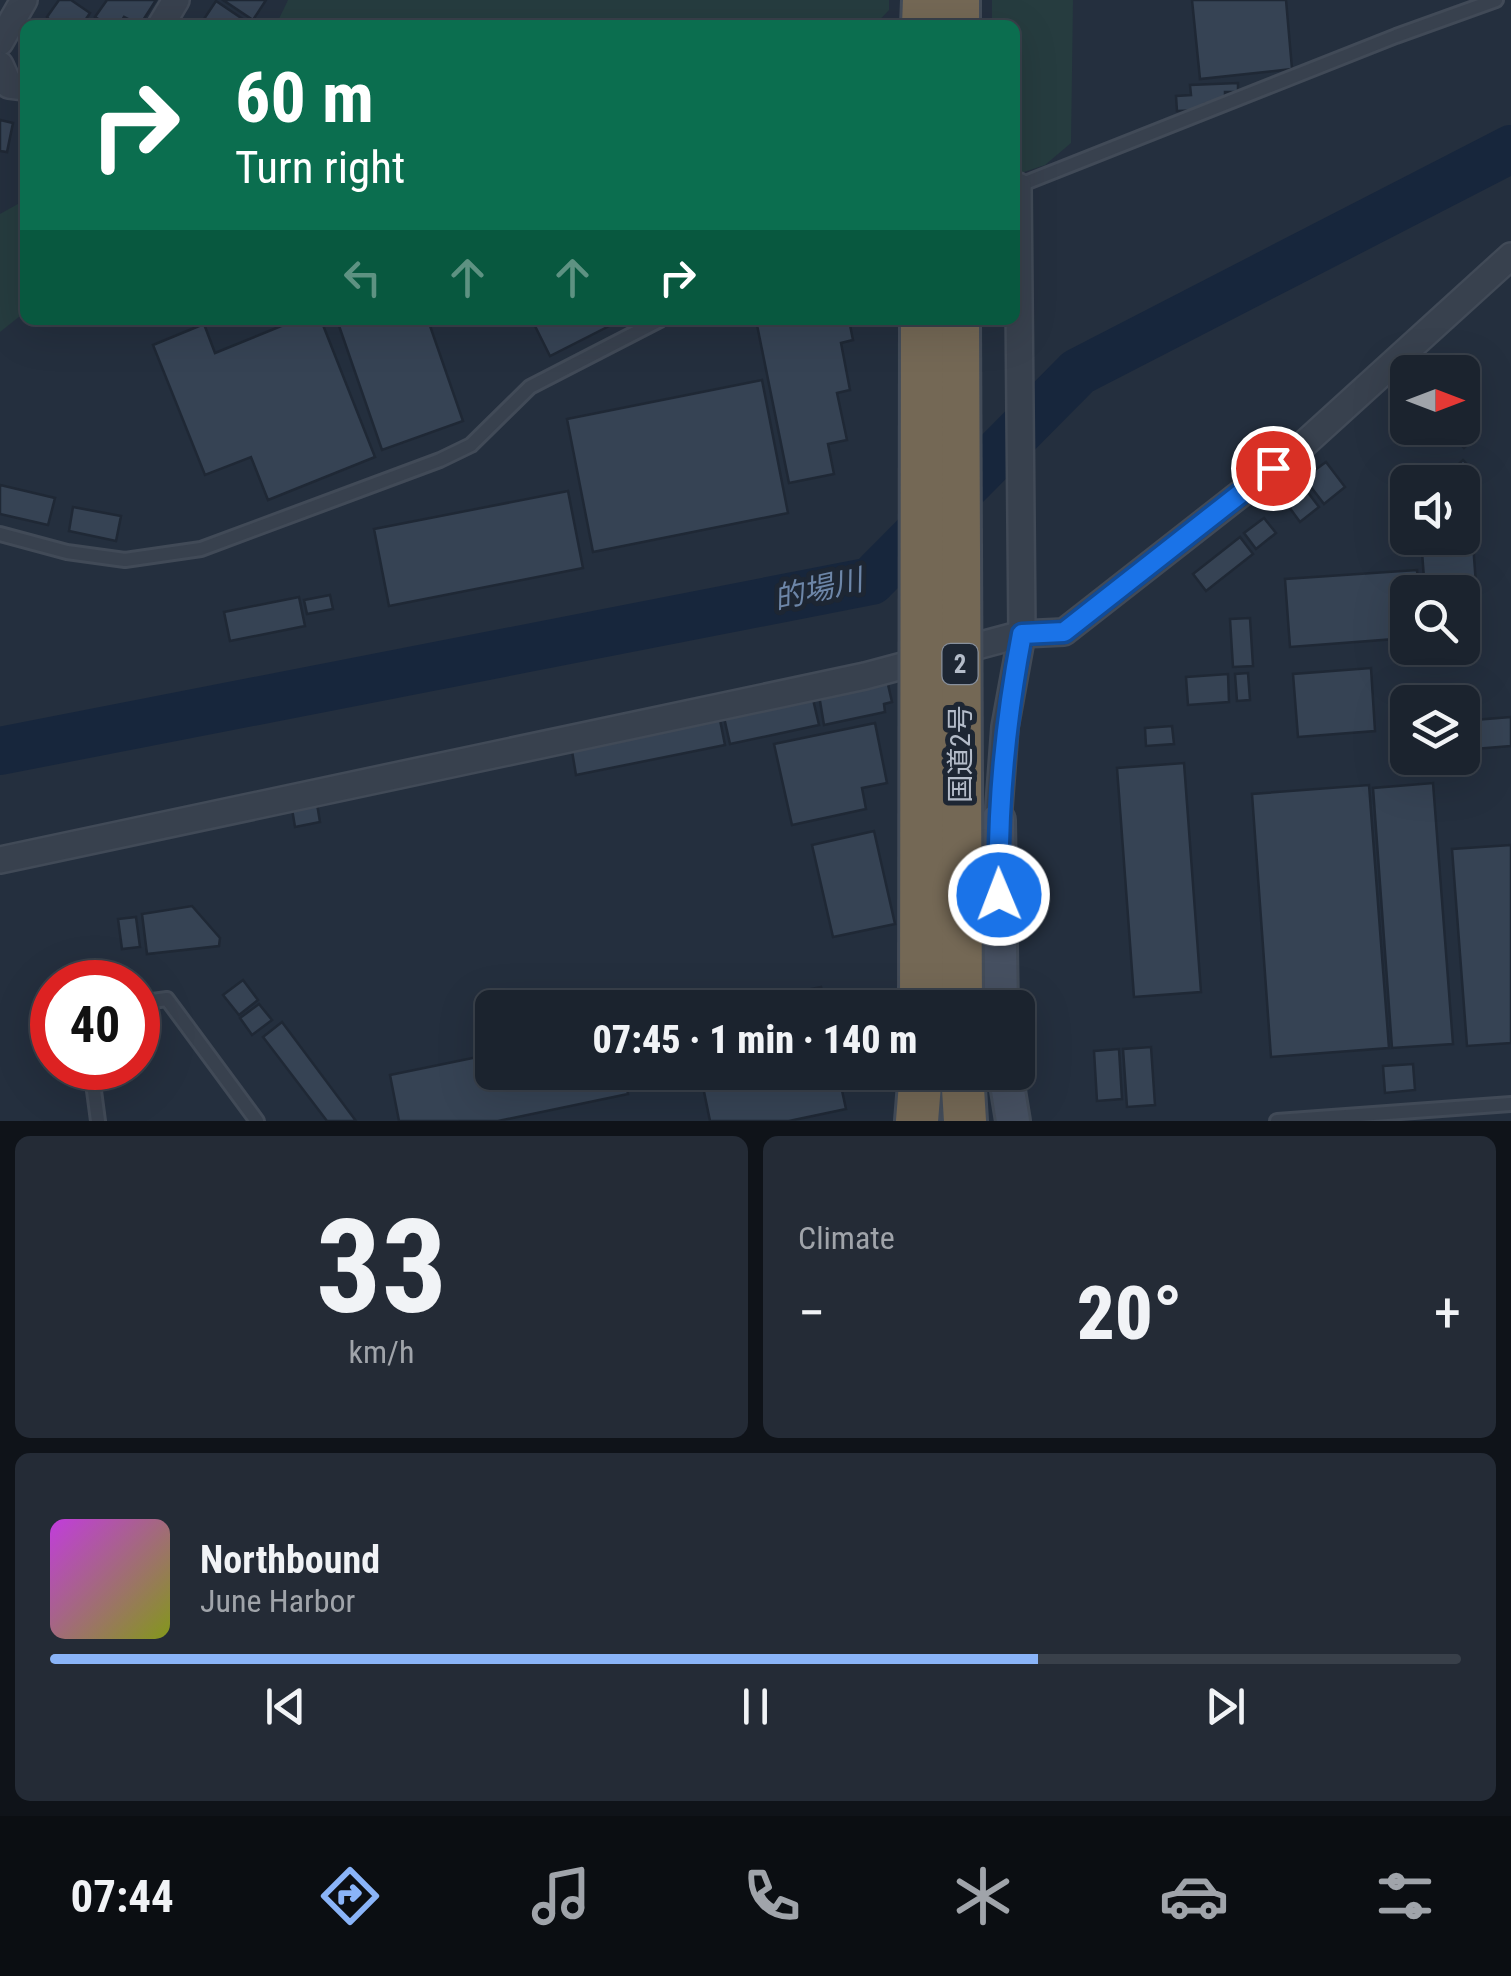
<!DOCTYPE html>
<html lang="en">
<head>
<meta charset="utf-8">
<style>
  :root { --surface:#1b232e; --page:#242b36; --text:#f1f3f6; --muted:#a0a4aa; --line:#39404a; --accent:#8ab4f8 }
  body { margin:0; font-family:"Roboto Condensed","Noto Sans JP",sans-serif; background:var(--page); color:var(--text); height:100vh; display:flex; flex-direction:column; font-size:38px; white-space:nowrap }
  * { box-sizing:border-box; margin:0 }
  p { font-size:32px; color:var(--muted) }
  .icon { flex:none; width:55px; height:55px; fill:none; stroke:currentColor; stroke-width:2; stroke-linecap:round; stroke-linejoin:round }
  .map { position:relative; height:1121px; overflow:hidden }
  .side { display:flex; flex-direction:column; gap:15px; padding:15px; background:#0f1319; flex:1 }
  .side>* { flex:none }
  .guide { position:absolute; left:20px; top:20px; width:1000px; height:305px; border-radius:15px; box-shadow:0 10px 40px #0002,0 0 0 2px var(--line); background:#0b6e4f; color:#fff; overflow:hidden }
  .needle { width:65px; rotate:90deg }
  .controls { position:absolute; left:1390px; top:355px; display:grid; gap:20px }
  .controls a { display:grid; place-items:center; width:90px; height:90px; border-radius:15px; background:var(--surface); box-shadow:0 10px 40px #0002,0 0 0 2px var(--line); font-size:50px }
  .speed { position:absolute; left:30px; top:960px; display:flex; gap:20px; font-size:50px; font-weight:700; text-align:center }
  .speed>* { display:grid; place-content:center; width:130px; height:130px; border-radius:50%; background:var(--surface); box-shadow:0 10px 40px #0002,0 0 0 2px var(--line); line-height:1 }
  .speed .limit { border:15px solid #d22; background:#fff; color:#111 }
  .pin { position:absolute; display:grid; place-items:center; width:85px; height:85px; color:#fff; margin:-42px; border:5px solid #fff; border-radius:50%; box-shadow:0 2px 10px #0007 }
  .me { position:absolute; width:110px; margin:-55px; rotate:359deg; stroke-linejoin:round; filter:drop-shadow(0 0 8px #0008) }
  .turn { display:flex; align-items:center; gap:35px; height:210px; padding:0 50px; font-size:45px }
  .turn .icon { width:130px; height:130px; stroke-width:2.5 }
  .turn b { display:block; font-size:70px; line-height:85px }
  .lanes { display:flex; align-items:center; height:95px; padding:0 50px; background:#0003; justify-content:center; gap:50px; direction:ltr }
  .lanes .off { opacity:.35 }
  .big { font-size:75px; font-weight:800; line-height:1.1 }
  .side .card { flex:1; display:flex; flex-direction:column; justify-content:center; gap:15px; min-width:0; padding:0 35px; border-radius:15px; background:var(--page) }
  .side .dial { align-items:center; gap:0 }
  .dial b { font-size:130px; line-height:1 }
  .song { display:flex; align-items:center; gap:30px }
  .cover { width:120px; height:120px; border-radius:15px; background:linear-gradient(135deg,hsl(290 70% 55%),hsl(70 70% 35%)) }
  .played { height:10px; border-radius:5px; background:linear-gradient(90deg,var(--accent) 70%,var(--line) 70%) }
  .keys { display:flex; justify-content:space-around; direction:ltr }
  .heat { display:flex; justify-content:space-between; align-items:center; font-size:55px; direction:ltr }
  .side .tiles { flex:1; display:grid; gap:15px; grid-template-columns:1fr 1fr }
  .card:last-child { grid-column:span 2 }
  .trip { position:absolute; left:475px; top:990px; width:560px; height:100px; border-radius:15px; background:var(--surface); box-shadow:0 10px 40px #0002,0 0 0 2px var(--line); font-weight:800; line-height:100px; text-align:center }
  .dock { display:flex; height:160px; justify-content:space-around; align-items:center; background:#0b0e12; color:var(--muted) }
  .dock .icon { width:70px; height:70px }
  .dock .on { color:var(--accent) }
  .dock b { font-size:45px; color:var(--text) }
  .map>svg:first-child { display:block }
  .green { fill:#263c3f }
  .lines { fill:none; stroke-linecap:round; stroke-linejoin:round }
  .river { stroke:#17263c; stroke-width:48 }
  .building { fill:#364354; stroke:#1f2835; stroke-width:2.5 }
  .lane-casing { stroke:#414a57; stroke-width:18 }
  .street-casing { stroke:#414a57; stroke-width:30 }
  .secondary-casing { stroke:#414a57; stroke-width:38 }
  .highway-casing { stroke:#434c59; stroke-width:48 }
  .lane { stroke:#38414e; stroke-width:12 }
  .street { stroke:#38414e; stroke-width:25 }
  .secondary { stroke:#465061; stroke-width:32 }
  .highway { stroke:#746855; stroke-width:42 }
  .highway-bridge-casing { stroke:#434c59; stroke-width:48; stroke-linecap:butt }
  .highway-bridge { stroke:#746855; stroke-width:42 }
  .route-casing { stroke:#114b97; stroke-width:25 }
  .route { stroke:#1a73e8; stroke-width:18 }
  .labels { text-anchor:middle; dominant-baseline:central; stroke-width:10; stroke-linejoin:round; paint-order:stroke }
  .shield { fill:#1d2633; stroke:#878f9c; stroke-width:2.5 }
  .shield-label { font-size:25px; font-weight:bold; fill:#b4bcc9 }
  .street-label { font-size:28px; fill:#b4bcc9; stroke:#1d2633 }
  .water-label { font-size:30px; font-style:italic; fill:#6d86a8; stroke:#1d2633 }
</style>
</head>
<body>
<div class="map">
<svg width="1511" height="1121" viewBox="0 0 1511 1121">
  <rect width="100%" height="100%" fill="#242f3e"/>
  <!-- green -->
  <g class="green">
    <path d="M288,0h601v10l-14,15h-599z"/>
    <path d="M992,0h81l-2,143 -26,22 -30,10v-150h-23z"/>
    <path d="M25,200v112l-25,20v-118z"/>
  </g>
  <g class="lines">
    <!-- river -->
    <path class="river" d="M0,751l871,-170 207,-209 433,-223"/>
  </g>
  <!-- building -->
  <g class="building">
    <path d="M59,0h12l19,13 -8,12h-28l-7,-8z"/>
    <path d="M107,0h49l-16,25 -16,-8 -5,8h-11l-13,-8z"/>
    <path d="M223,0h43l-13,20z"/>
    <path d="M1192,0h94l6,69 -92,10z"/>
    <path d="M216,1l34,23v1h-50z"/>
    <path d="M1238,83v9h-13v11l-20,1v6l-28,1 -1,-15 15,-1 -1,-10z"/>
    <path d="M0,120l13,3 -6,29 -7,-1z"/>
    <path d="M296,320h25l54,137 -107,43 -17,-43 -46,18 -52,-130 51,-21 11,29z"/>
    <path d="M337,320h91l35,101 -81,29z"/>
    <path d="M532,320h89l-71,36z"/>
    <path d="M756,320h93l4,20 -12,3 9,47 -13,3 10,47 -19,4 6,30 -45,9z"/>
    <path d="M762,380l26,133 -195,39 -26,-133z"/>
    <path d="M1462,418l16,17 -14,13 -18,-20h16z"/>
    <path d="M1463,460l10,11 -12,11h-21z"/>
    <path d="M1326,462l19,25 -21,17 -20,-26z"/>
    <path d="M1300,482l19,25 -19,15 -19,-26z"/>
    <path d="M0,485l55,13 -7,27 -48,-11z"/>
    <path d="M568,491l15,77 -194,38 -15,-77z"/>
    <path d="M73,507l48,9 -5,25 -47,-10z"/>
    <path d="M1471,515l9,126 -18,2v-51h-37l-4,-54h41v-22z"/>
    <path d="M1264,518l12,15 -20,16 -12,-16z"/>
    <path d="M1240,537l13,17 -47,37 -13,-17z"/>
    <path d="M1417,570l2,22h-11v46l-118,9 -5,-68z"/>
    <path d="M330,595l3,14 -26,5 -3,-14z"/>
    <path d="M299,597l6,29 -75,15 -6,-29z"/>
    <path d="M1250,618l3,48 -20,1 -3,-48z"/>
    <path d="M1371,668l4,63 -77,6 -5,-63z"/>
    <path d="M1248,673l2,27 -13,1 -2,-27z"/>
    <path d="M1228,674l1,28 -41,3 -2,-28z"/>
    <path d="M887,680l5,22 -8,2 1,8 -61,13 -5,-30z"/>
    <path d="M812,695l7,30 -89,19 -7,-31z"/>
    <path d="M719,715l6,30 -149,30 -5,-30z"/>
    <path d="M1511,717v29l-49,4v-29z"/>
    <path d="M875,723l12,60 -25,5 4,21 -74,16 -18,-81z"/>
    <path d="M1172,726l2,18 -28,2 -1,-18z"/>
    <path d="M1184,763l17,229 -67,5 -17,-229z"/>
    <path d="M1433,783l20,261 -61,4 -19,-260z"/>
    <path d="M1369,785l20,263 -118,9 -19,-263z"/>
    <path d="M316,798l4,24 -25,5 -4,-24z"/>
    <path d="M874,831l21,93 -62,13 -21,-92z"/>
    <path d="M1511,845v198l-44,3 -15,-197z"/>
    <path d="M192,906l28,32 -1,8 -72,8 -5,-40z"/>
    <path d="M136,917l4,30 -18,2 -4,-30z"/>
    <path d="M243,980l15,20 -19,15 -16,-20z"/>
    <path d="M821,987l4,21h-105z"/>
    <path d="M259,1004l13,16 -20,15 -12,-17z"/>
    <path d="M282,1022l74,99h-29l-64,-84z"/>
    <path d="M1151,1047l4,58 -28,2 -4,-58z"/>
    <path d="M1119,1049l3,50 -25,2 -3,-50z"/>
    <path d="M492,1054v18h132l4,22 -130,27h-99l-9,-46z"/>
    <path d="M1413,1064l2,26 -30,3 -2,-27z"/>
    <path d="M700,1072h138l8,37 -57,12h-79z"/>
  </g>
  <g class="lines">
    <!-- lane casing -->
    <g class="lane-casing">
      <g id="lane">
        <path d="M1015,187l381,-151 100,-36"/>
        <path d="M0,534l67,18 58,8 76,-11 239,-89 31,-15 59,-58 130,-67"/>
        <path d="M138,1003l29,-4 90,122"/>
        <path d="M91,1068l7,53"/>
        <path d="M1277,1121l234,-17"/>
      </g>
    </g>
    <!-- street casing -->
    <g class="street-casing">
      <g id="street">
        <path d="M161,25l15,-25"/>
        <path d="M0,42l24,-42"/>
        <path d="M0,65l9,20 16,2"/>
        <path d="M998,820l7,-93 17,-93 -4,-448"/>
        <path d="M0,860l865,-184 157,-42 42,-2 239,-187 208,-189"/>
      </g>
    </g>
    <!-- secondary casing -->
    <g class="secondary-casing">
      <g id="secondary">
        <path d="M998,820l3,188"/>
        <path d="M1005,1072l8,49"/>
      </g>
    </g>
    <!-- highway casing -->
    <g class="highway-casing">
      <g id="highway">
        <path d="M923,25l1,-25"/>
        <path d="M958,25v-25"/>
        <path d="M962,1072l3,49"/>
        <path d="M917,1121l4,-49"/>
      </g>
    </g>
    <!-- lane -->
    <use href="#lane" class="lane"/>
    <!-- street -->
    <use href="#street" class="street"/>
    <!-- secondary -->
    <use href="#secondary" class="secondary"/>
    <!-- highway -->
    <use href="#highway" class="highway"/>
    <!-- highway-bridge casing -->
    <g class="highway-bridge-casing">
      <g id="highway-bridge">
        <path d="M958,320l3,688"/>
        <path d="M921,1008l1,-688"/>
      </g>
    </g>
    <!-- highway-bridge -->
    <use href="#highway-bridge" class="highway-bridge"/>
  </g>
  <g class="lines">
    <!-- route casing -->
    <g class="route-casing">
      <path id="route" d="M999,895c-2,-90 6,-172 23,-261l42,-2 209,-164"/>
    </g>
    <!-- route -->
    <use href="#route" class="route"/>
  </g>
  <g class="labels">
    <!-- shield labels -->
    <rect class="shield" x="942.5" y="644" width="35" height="40" rx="8"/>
    <g class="shield-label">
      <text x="960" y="664">2</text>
    </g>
    <!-- street labels -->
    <g class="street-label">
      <text transform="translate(960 754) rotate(-90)">国道2号</text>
    </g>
    <!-- water labels -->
    <g class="water-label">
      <text transform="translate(818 589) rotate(-13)">的場川</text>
    </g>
  </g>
</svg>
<div class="controls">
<a><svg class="needle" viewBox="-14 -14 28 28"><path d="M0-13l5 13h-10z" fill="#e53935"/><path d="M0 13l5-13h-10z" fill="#a0a4aa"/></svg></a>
<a><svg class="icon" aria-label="sound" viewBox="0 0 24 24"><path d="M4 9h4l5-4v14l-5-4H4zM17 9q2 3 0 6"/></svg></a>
<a><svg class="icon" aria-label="search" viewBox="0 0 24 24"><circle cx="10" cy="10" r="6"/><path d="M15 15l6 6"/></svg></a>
<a><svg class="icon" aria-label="layers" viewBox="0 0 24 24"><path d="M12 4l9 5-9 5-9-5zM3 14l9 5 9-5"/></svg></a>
</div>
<div class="speed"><div class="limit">40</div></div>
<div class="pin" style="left:1273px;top:468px;background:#d93025"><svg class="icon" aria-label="arrive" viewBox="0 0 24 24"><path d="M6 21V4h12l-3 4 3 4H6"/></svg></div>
<svg class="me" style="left:999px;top:895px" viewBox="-20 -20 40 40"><circle r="17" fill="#1a73e8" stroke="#fff" stroke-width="3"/><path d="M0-11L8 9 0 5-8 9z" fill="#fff"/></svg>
<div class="trip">07:45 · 1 min · 140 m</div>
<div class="guide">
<div class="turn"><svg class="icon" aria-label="right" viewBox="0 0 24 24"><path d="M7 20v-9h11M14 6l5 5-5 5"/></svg><div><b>60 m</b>Turn right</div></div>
<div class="lanes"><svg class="icon off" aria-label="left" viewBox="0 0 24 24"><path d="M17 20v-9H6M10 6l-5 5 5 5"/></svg><svg class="icon off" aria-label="ahead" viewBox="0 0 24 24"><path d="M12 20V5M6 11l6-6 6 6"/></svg><svg class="icon off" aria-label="ahead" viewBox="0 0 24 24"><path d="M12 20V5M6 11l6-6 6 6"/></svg><svg class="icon" aria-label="right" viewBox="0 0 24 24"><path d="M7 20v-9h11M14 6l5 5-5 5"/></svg></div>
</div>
</div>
<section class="side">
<div class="tiles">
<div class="card dial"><b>33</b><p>km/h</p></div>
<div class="card"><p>Climate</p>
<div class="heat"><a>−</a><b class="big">20°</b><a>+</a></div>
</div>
<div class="card">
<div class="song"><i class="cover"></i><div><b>Northbound</b><p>June Harbor</p></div></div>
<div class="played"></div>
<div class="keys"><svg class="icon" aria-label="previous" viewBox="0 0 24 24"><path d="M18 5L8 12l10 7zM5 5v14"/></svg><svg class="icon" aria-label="pause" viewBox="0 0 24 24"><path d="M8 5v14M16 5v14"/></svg><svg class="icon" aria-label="next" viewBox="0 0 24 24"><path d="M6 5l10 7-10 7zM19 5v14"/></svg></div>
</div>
</div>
</section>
<nav class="dock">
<b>07:44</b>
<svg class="icon on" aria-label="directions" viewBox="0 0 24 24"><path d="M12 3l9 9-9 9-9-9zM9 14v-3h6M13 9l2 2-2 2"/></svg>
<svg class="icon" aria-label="music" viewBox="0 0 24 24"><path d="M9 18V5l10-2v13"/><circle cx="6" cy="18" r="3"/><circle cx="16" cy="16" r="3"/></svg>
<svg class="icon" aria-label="phone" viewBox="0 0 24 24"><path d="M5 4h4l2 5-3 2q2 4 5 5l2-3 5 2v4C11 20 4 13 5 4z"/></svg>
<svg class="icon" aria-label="climate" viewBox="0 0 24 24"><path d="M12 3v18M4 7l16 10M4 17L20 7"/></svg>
<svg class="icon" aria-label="car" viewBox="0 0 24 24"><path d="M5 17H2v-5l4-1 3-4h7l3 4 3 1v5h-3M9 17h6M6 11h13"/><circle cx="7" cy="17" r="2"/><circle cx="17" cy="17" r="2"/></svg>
<svg class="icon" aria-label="filters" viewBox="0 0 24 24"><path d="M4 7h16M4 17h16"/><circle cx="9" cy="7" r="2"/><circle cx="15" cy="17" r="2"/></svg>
</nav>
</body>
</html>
